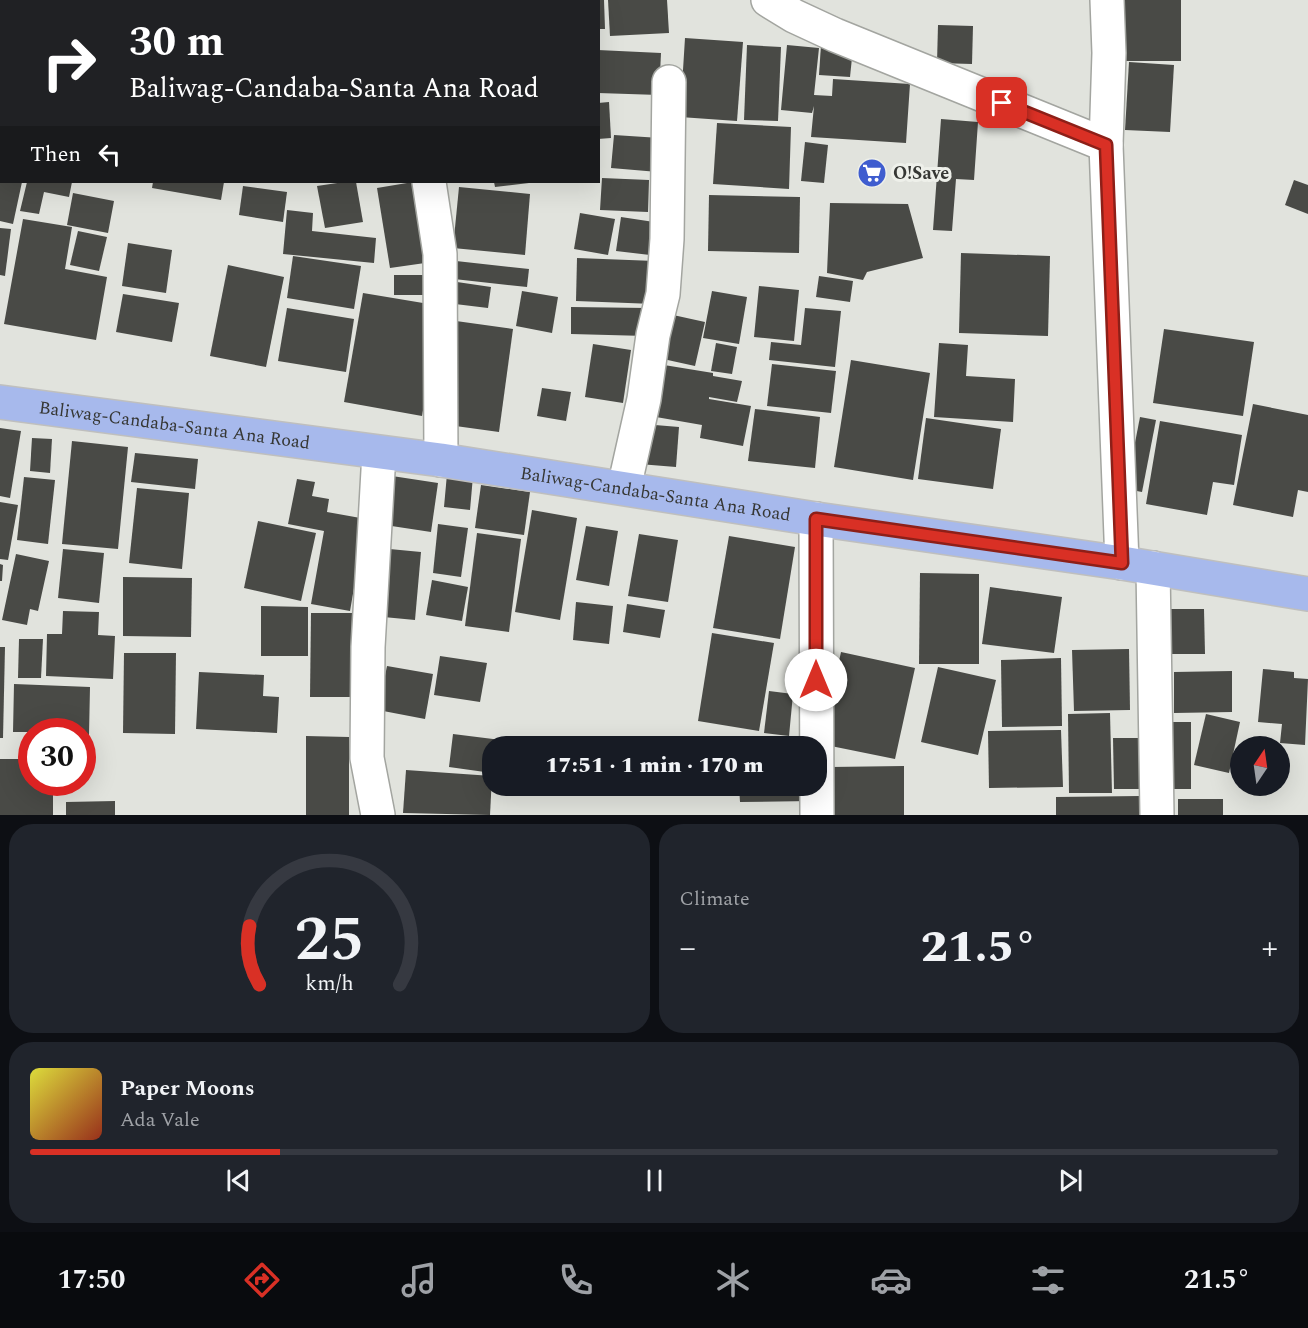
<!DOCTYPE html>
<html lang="en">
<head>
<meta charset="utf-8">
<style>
  :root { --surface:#171b24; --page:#20242c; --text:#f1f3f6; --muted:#9ea1a6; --line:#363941; --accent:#d93025 }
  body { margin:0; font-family:Spectral,serif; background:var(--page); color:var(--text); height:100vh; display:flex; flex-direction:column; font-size:22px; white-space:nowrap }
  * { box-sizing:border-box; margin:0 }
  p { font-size:20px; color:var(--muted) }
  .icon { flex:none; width:33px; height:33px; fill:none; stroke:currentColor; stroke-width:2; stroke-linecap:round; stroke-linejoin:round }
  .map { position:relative; height:815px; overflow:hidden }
  .sheet { display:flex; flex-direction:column; gap:9px; padding:9px; background:#0d0f14; flex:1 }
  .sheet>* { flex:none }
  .top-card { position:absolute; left:0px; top:0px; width:600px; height:183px; box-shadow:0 6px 24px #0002; background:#202124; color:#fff; overflow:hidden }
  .needle { width:39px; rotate:13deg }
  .controls { position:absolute; left:1230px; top:736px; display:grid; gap:12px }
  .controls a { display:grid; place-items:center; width:60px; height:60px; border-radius:50%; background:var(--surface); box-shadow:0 6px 24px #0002; font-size:30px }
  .speed { position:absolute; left:18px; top:718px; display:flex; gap:12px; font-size:30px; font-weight:700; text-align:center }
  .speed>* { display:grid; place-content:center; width:78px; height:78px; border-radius:50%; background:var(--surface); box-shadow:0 6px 24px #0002; line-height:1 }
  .speed .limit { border:9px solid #d22; background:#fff; color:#111 }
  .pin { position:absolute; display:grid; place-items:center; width:51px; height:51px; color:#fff; margin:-26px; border-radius:12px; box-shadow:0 3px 9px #0006 }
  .me { position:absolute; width:66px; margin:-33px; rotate:0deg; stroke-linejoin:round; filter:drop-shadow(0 0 4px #0008) }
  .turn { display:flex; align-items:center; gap:21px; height:126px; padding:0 30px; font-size:27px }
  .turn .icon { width:78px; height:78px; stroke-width:2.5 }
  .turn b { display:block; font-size:42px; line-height:51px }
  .then { display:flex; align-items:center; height:57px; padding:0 30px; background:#0003; gap:12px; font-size:22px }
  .big { font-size:45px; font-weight:800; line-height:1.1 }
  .sheet .card { flex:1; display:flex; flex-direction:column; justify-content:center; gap:9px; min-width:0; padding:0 21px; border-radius:24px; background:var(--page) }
  .sheet .dial { align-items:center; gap:0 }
  .dial svg { height:156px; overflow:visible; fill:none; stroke:var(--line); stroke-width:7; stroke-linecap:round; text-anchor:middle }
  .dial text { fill:var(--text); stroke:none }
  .song { display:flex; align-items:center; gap:18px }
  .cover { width:72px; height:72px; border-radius:9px; background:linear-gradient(135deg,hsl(60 70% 55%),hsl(10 70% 35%)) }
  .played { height:6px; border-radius:3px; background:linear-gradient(90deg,var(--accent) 20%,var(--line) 20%) }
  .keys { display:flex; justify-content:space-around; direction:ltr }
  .heat { display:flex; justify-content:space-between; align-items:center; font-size:33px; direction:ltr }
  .sheet .tiles { flex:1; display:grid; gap:9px; grid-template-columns:1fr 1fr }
  .card:last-child { grid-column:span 2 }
  .trip { position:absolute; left:482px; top:736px; width:345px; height:60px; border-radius:24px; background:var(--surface); box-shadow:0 6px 24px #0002; font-weight:800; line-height:60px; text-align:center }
  .tabs { display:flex; height:96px; justify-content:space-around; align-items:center; background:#090b0e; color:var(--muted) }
  .tabs .icon { width:42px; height:42px }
  .tabs .active { color:var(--accent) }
  .tabs b { font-size:27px; color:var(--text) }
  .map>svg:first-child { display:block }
  .building { fill:#494a46 }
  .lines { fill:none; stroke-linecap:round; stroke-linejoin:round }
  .street-casing { stroke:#a3a5a0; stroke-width:36 }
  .primary-casing { stroke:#bfbfbe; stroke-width:36 }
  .street { stroke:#fff; stroke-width:33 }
  .primary { stroke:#a7b9ec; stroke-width:33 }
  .route-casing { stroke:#8d1f18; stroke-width:15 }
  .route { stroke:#d93025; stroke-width:10 }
  .labels { text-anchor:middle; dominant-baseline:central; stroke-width:6; stroke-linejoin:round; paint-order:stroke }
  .poi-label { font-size:18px; font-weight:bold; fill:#363734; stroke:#eef0ea; text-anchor:start }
  .street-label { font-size:18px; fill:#363734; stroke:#eef0ea }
</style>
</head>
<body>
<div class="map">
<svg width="1308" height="815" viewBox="0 0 1308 815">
  <rect width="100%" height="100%" fill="#e1e3dd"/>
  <!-- building -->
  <g class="building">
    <path d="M598,0h6l1,29h-7z"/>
    <path d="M608,0h59l2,33 -59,3z"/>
    <rect x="1124" y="0" width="57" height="61"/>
    <path d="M938,25l35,1 -1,38 -35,-1z"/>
    <path d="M685,38l58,4 -6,79 -57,-4z"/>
    <path d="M747,45l34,2 -3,74 -34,-1z"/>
    <path d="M787,45l32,3 -5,47 18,1 1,-17 77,5 -4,59 -95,-6 3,-31 -2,7 -31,-3z"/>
    <path d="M821,45l32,3 -3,29 -31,-2z"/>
    <path d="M598,50l63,3 -2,42 -61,-2z"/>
    <path d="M1129,62l45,3 -4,67 -45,-2z"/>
    <path d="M609,102l2,36 -13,1v-36z"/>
    <path d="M941,119l37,3 -4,58 -18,-1 -4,52 -19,-1z"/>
    <path d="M717,123l74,4 -2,62 -76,-5z"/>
    <path d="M614,135l46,3 -2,34 -47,-4z"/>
    <path d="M805,142l23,3 -4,38 -23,-2z"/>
    <path d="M602,178l47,2 -1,32 -48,-2z"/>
    <path d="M1294,180l14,5v29l-23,-9z"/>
    <path d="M0,182h22l-9,42 -13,-3z"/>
    <path d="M27,182h45l-3,15 -25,-5 -5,22 -19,-3z"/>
    <path d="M153,182h71l-3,18 -69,-12z"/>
    <path d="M344,182h12l7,40 -38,6 -8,-42z"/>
    <path d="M413,182l19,80 -42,6 -13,-80z"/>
    <path d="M494,182h35v1l-34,4z"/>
    <path d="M243,186l44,6 -4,30 -44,-7z"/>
    <path d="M459,187l71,7 -5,61 -72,-7z"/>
    <path d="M73,193l41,8 -6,32 -41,-8z"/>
    <path d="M709,195l91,2 -1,56 -91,-2z"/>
    <path d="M830,203l78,1 15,54 -56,14 -4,8 -36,-7z"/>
    <path d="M287,210l26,3 -1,18 64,7 -2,25 -91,-9z"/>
    <path d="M580,213l35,6 -7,36 -34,-6z"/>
    <path d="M621,217l33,5 -4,33 -34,-4z"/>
    <path d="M23,219l49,8 -7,42 42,8 -11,63 -92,-16z"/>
    <path d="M0,228l11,1 -6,47 -5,-1z"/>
    <path d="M78,231l29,6 -8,34 -29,-6z"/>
    <path d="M128,243l44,7 -6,43 -44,-7z"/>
    <path d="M961,253l89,3 -2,80 -89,-3z"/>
    <path d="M293,256l68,10 -7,43 -67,-11z"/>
    <path d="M577,258l78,3 -1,43 -78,-3z"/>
    <path d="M456,261l73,8 -2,18 -73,-8z"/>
    <path d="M228,265l56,12 -18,90 -56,-11z"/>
    <rect x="394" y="275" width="36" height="20"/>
    <path d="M819,276l34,5 -3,21 -34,-5z"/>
    <path d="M457,282l34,5 -3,21 -33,-4z"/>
    <path d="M759,286l40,4 -5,51 -40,-4z"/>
    <path d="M522,291l36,6 -6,36 -36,-7z"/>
    <path d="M712,291l35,6 -8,47 -36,-6z"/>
    <path d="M363,293l78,13 -19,110 -78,-14z"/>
    <path d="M123,294l56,9 -7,39 -56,-10z"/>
    <path d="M571,307l76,1 -1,28 -75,-2z"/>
    <path d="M287,308l67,11 -8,53 -68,-11z"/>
    <path d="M805,308l36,3 -6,56 -66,-7 2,-18 30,3z"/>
    <path d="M664,313l41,9 -10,44 -41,-9z"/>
    <path d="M456,321l57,8 -14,103 -58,-8z"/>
    <path d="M1164,329l90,13 -11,74 -90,-13z"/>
    <path d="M716,343l21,4 -5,27 -21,-3z"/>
    <path d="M939,343l29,2 -2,31 49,3 -2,43 -79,-5z"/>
    <path d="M593,344l38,6 -8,53 -38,-6z"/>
    <path d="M851,360l79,13 -17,107 -79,-13z"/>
    <path d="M772,364l64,7 -5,42 -64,-7z"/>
    <path d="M664,365l49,8v3l29,5 -5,21 -28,-5v2l42,7 -8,40 -43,-8 2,-13 -46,-8z"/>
    <path d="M542,388l29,4 -5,29 -29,-5z"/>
    <path d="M1253,404l55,11v77l-10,-2 -5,27 -60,-12z"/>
    <path d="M755,409l65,8 -5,51 -67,-7z"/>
    <path d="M1140,417l16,3 -14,72 -16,-3z"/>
    <path d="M926,418l75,11 -8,60 -75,-10z"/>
    <path d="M1160,421l82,14 -8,50 -21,-3 -6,33 -61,-11z"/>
    <path d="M643,424l36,3 -3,40 -37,-3z"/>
    <path d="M0,428l21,3 -11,67 -10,-2z"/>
    <path d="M32,438l20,1 -2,34 -20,-2z"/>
    <path d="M72,441l56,6 -10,102 -56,-5z"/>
    <path d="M135,453l63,6 -3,30 -64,-7z"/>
    <path d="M447,474l26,2 -3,34 -26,-3z"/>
    <path d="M392,476l46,7 -7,49 -46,-7z"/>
    <path d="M24,477l31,3 -7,64 -31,-4z"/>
    <path d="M297,479l18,3 -3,14 17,3 -2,13 39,7 -16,92 -39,-7 13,-73 -36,-7z"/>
    <path d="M481,485l49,7 -6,43 -49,-7z"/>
    <path d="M137,488l52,5 -7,76 -53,-6z"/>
    <path d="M0,502l18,3 -10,55 -8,-1z"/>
    <path d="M532,510l45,8 -17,102 -45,-8z"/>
    <path d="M258,521l58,12 -15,68 -57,-13z"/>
    <path d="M438,524l30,4 -7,49 -28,-4z"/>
    <path d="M586,526l32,5 -9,55 -33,-6z"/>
    <path d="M477,533l44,6 -12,93 -44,-6z"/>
    <path d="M639,534l39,6 -10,62 -40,-6z"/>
    <path d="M729,536l66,11 -15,92 -67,-11z"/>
    <path d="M379,548l42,4 -6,68 -42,-4z"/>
    <path d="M63,549l41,4 -5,50 -41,-5z"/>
    <path d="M16,554l33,7 -11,50 -8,-2 -3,16 -25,-5z"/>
    <path d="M0,564l3,1 -1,16h-2z"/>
    <path d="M920,573l59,1v90h-60z"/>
    <path d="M123,577l69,1 -1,59 -68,-1z"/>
    <path d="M432,580l36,7 -6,34 -36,-6z"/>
    <path d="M990,587l72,10 -8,56 -72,-9z"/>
    <path d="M576,602l37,4 -4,38 -36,-4z"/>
    <path d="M627,604l38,6 -5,28 -37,-6z"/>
    <path d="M261,606l47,1v49h-47z"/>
    <path d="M1162,609h42l1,45h-43z"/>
    <path d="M63,611l36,1 -1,23 17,1 -2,43 -67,-3 1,-42h15z"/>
    <path d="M311,613h41l-1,84h-41z"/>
    <path d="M712,633l62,10 -15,88 -61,-10z"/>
    <path d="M19,639h24l-2,39h-23z"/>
    <path d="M0,647h5l-2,91h-3z"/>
    <path d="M1129,649l1,61 -56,1 -2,-61z"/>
    <path d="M841,652l74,16 -20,91 -74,-15z"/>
    <path d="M124,653h52l-1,81 -52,-1z"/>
    <path d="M440,656l47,7 -7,39 -46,-7z"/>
    <path d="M1061,658l1,68 -60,1 -1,-67z"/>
    <path d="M387,666l46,8 -8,45 -47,-9z"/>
    <path d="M938,667l58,13 -18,75 -57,-13z"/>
    <path d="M1263,669l31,3v6l14,1 -3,66 -25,-2 2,-19 -24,-2z"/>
    <path d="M1232,671v41l-58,1v-41z"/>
    <path d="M199,672l65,3 -1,21 16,1 -2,36 -81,-4z"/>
    <path d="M14,684l76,3 -1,48h-7v-3h-69z"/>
    <path d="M769,691l24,3 -4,42 -25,-3z"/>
    <path d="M1110,713l2,80h-43l-1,-79z"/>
    <path d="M1206,714l34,8 -11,51 -35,-8z"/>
    <path d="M1166,722h25v67h-24z"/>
    <path d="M1061,730l2,57 -74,1 -1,-57z"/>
    <path d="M453,734l48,6 -1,7h-8v26l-43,-6z"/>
    <path d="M306,736l43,1v78h-43z"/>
    <path d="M1113,738h27l1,51h-27z"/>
    <path d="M810,740v7h-71v-6z"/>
    <path d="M0,759h32v24h21v32h-53z"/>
    <path d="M904,766v49h-73v-48z"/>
    <path d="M406,770l86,6 -2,39 -87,-2z"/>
    <path d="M739,786h72v15l-71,1z"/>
    <path d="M1140,796v19h-84v-18z"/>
    <rect x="1178" y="799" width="45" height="16"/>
    <path d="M115,801v14h-49v-13z"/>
  </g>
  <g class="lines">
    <!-- street casing -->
    <g class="street-casing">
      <g id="street">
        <path d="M768,0l26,16 41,19 271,110"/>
        <path d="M1107,0l2,53 -3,92 16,418"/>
        <path d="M429,182l11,72 1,206"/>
        <path d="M624,488l20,-89 9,-64 10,-41 4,-55 2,-157"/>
        <path d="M816,519l1,296"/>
        <path d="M1153,568l4,247"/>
        <path d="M378,815l-11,-57 1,-111 11,-194"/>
      </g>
    </g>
    <!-- primary casing -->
    <g class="primary-casing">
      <g id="primary">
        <path id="s1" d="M0,402l441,58 375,59 306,44 186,31"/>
      </g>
    </g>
    <!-- street -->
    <use href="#street" class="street"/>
    <!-- primary -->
    <use href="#primary" class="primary"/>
  </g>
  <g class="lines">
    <!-- route casing -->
    <g class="route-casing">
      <path id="route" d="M816,680v-161l306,44 -16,-418 -104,-42"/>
    </g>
    <!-- route -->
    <use href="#route" class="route"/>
  </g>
  <!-- icons -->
  <defs>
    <g id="supermarket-disc" transform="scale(1.5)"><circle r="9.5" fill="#3f5dcf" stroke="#eef0ea"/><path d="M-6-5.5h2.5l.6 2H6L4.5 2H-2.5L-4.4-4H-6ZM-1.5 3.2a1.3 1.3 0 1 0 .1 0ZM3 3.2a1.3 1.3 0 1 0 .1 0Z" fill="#fff"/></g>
  </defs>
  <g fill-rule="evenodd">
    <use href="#supermarket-disc" x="872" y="173"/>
  </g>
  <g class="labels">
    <!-- poi labels -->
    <g class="poi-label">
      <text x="893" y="173">O!Save</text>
    </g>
    <!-- street labels -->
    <g class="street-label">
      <text stroke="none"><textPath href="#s1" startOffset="176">Baliwag-Candaba-Santa Ana Road</textPath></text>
      <text stroke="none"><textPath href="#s1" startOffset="662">Baliwag-Candaba-Santa Ana Road</textPath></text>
    </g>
  </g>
</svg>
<div class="controls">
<a><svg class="needle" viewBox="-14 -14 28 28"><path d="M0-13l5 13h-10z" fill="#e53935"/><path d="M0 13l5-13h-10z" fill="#9ea1a6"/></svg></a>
</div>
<div class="speed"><div class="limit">30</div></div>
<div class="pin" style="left:1002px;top:103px;background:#d93025"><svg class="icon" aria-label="arrive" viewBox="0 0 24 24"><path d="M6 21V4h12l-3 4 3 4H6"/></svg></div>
<svg class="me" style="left:816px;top:680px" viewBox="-20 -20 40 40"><circle r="19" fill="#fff"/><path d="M0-13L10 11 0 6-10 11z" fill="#d93025"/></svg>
<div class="trip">17:51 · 1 min · 170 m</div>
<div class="top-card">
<div class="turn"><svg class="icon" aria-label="right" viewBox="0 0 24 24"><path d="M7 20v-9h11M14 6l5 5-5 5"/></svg><div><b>30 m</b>Baliwag-Candaba-Santa Ana Road</div></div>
<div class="then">Then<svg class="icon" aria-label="left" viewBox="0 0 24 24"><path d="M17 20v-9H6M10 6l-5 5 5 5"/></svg></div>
</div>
</div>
<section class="sheet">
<div class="tiles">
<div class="card dial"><svg viewBox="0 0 100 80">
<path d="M14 69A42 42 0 1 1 86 69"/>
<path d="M14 69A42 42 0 0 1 9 39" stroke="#d93025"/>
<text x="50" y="56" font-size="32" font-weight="700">25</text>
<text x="50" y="72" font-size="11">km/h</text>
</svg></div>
<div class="card"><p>Climate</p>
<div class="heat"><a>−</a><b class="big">21.5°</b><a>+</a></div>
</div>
<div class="card">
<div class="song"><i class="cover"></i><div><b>Paper Moons</b><p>Ada Vale</p></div></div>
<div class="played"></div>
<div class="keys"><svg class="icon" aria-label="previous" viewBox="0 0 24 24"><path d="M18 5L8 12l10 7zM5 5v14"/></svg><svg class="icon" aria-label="pause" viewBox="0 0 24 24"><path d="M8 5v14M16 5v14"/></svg><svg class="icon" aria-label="next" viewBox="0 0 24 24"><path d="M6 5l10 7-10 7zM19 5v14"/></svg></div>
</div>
</div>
</section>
<nav class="tabs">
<b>17:50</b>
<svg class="icon active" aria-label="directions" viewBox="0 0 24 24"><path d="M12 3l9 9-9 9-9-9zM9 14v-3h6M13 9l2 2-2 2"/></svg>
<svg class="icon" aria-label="music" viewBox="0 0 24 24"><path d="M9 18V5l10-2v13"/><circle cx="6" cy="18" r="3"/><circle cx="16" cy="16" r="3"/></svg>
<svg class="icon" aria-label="phone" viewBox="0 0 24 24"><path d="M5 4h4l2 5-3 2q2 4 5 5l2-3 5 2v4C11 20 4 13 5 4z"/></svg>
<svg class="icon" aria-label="climate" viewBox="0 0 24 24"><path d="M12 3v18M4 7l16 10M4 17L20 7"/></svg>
<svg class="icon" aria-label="car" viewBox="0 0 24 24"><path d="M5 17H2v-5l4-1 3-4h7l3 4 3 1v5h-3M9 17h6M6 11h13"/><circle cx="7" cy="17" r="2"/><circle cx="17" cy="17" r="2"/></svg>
<svg class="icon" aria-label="filters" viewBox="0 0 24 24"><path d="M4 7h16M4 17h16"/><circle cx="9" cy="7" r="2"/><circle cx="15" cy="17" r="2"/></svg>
<b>21.5°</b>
</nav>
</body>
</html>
